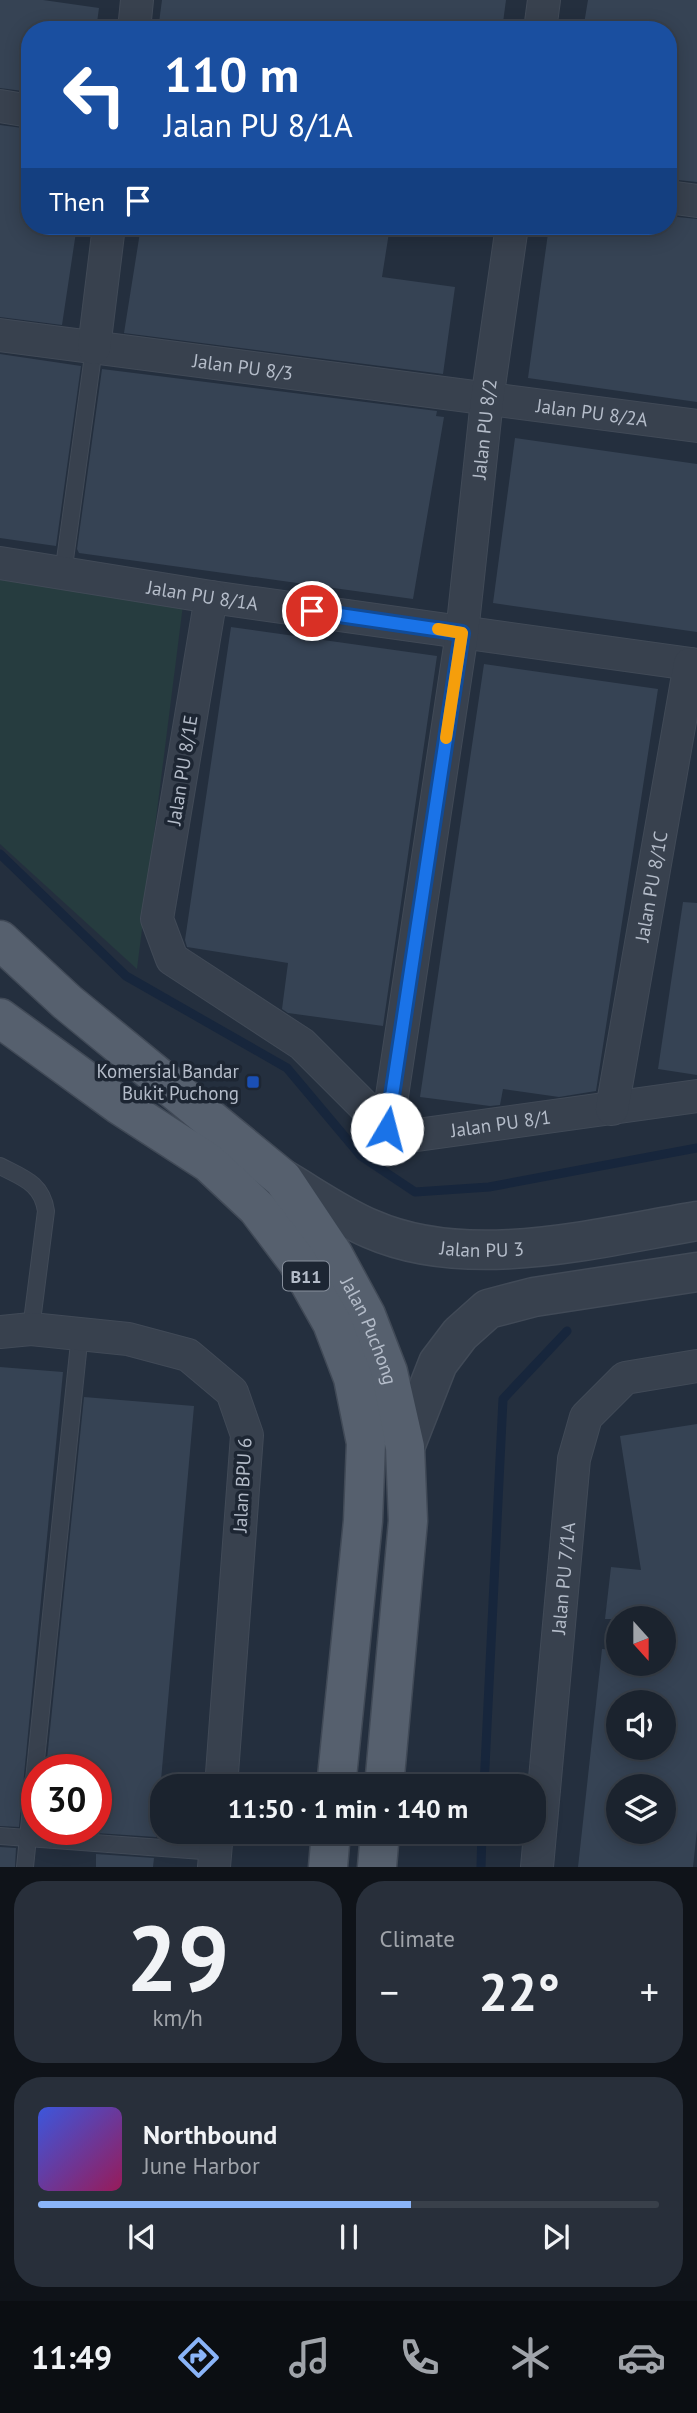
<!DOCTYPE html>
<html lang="en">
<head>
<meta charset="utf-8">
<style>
  :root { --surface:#1b232e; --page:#282f3a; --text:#f1f3f6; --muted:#a0a4aa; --line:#39404a; --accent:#8ab4f8 }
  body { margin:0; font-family:"PT Sans",sans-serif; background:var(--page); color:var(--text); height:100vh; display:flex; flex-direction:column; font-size:26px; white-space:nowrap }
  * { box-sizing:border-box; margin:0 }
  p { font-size:23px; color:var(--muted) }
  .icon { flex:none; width:38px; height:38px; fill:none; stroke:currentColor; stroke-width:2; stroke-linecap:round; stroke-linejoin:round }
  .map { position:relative; height:1867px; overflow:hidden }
  .sheet { display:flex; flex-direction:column; gap:14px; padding:14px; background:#0f1319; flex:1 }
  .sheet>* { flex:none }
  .hud { position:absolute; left:21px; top:21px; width:656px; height:214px; border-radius:28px; box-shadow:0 4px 18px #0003,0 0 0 2px var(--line); background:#1a4fa0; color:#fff; overflow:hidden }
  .needle { width:46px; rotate:159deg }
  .fabs { position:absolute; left:606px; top:1606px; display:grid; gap:14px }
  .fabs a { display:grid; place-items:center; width:70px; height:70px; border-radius:50%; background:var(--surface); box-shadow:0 4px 18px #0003,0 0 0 2px var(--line); font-size:35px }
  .speed { position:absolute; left:21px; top:1754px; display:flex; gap:14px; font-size:35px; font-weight:700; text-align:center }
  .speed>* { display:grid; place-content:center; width:91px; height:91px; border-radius:50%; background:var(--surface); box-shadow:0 4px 18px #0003,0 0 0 2px var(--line); line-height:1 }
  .speed .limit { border:10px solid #d22; background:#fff; color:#111 }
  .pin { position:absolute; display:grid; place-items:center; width:60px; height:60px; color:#fff; margin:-30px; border:4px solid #fff; border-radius:50%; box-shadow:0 2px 7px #0007 }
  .me { position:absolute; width:77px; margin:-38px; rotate:8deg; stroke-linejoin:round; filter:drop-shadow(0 0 5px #0008) }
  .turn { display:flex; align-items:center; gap:24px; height:147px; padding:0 28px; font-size:32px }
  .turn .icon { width:91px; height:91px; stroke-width:2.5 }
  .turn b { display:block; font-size:49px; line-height:60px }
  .then { display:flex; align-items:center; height:66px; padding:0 28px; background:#0003; gap:14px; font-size:26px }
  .big { font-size:52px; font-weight:600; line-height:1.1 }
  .sheet .card { flex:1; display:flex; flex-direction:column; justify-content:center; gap:10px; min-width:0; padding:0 24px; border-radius:28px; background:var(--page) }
  .sheet .dial { align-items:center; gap:0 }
  .dial b { font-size:91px; line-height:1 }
  .song { display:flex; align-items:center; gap:21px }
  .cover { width:84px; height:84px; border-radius:10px; background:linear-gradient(135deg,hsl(230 70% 55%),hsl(330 70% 35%)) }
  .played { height:7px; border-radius:4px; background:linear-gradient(90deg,var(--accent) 60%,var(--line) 60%) }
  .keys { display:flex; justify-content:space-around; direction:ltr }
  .heat { display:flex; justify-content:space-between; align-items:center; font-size:38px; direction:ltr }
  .sheet .tiles { flex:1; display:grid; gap:14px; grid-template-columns:1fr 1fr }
  .card:last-child { grid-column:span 2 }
  .trip { position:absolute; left:150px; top:1774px; width:396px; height:70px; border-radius:28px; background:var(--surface); box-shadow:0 4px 18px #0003,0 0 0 2px var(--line); font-weight:600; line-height:70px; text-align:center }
  .tab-bar { display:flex; height:112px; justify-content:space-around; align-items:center; background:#0b0e12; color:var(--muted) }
  .tab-bar .icon { width:49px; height:49px }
  .tab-bar .on { color:var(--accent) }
  .tab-bar b { font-size:32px; color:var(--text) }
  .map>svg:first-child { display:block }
  .green { fill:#263c3f }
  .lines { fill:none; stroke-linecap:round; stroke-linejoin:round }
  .stream { stroke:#17263c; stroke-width:9 }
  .building { fill:#364354; fill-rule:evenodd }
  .service-casing { stroke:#414a57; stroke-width:18 }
  .minor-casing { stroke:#414a57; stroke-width:34 }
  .tertiary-casing { stroke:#414a57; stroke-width:41 }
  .primary-casing { stroke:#414a57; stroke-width:41 }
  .service { stroke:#38414e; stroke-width:16 }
  .minor { stroke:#38414e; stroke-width:32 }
  .tertiary { stroke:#38414e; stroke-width:38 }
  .primary { stroke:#56606e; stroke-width:38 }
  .route-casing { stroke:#114b97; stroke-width:18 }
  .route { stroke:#1a73e8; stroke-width:12 }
  .slow { stroke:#f59e0b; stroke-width:12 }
  .transit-dot { fill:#1a4fb4; stroke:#1d2633; stroke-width:2.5 }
  .labels { text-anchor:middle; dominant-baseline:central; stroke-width:7; stroke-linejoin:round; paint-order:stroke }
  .shield { fill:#1d2633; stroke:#878f9c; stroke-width:2 }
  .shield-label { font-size:18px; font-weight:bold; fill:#b4bcc9 }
  .street-label { font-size:19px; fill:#b4bcc9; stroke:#1d2633 }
  .poi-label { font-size:19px; fill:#b4bcc9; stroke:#1d2633; text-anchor:end }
</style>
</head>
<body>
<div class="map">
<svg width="697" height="1867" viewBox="0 0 697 1867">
  <rect width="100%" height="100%" fill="#242f3e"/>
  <!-- green -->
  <path class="green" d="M0,580l183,25 -46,364 -137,-125z"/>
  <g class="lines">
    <!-- stream -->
    <g class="stream">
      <path d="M0,854l126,122 161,92 74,88 54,36 74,-5 208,-39"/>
      <path d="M484,1787l19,-388 64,-68"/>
      <path d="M481,1867l1,-35"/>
    </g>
  </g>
  <!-- building -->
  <g class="building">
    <path d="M0,0h43l56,8 -3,22h-66v62l-30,-4z"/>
    <path d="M162,0h344l-4,30h-344z"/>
    <path d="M588,0h109v182l-29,-3v-149h-85z"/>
    <path d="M0,125l30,4v97l46,6 -14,93 -62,-8z"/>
    <path d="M668,216l29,3v183l-169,-24 21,-152h119z"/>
    <path d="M141,226h249l-8,51 73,10 -12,87 -319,-41z"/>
    <path d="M0,354l81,12 -25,180 -56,-8z"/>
    <path d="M102,369l335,42 -1,5 8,1 -31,182 -334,-46 -2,-4z"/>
    <path d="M515,438l182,26v168l-204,-29z"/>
    <path d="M231,627l206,29 -54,370 -95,-13 -6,-4 6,-46 -101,-16 -2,-7z"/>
    <path d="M484,664l174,25 -62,402 -37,6 -56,-8 -3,16 -10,1 -70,-9z"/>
    <path d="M683,902l14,1v172l-39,-6z"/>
    <path d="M0,1367l63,5 -44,455 -19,-1z"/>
    <path d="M84,1397l110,9 -38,431 -60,-4v-64h-50z"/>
    <path d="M697,1424v406l-4,37h-115l24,-218 16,1v14h45v-45h-58l6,-52 30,3 -21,-134zM618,1703h45v45h-45zM618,1787h45v45h-45z"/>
    <path d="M0,1847l16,1 -1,19h-15z"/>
    <path d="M96,1854l58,4 -1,9h-57z"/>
  </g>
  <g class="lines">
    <!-- service casing -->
    <g class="service-casing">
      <g id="service">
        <path d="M63,574l31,-226"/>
        <path d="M0,1166c23,12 42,17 46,45l-15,118"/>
        <path d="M0,1836l216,16"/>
        <path d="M25,1867l55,-534"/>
      </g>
    </g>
    <!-- minor casing -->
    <g class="minor-casing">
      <g id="minor">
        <path d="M134,30l3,-30"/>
        <path d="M540,30l4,-30"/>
        <path d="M0,106l30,5"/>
        <path d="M668,197l29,4"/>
        <path id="s1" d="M0,335l697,91"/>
        <path d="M94,348l15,-122"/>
        <path id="s2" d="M0,563l211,34 486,68"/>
        <path id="s3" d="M211,597l-54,322 15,40 130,85 85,85 30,6 280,-39"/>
        <path id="s4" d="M612,1109l78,-445"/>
        <path id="s5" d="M387,1129l75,-496 25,-233 25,-174"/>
        <path d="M0,1332l31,-3 97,10 60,16 44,37 15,43 -26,352"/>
        <path d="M214,1867l3,-35"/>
        <path id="s6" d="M537,1867l37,-408 12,-42 39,-39 72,-12"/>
      </g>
    </g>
    <!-- tertiary casing -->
    <g class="tertiary-casing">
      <g id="tertiary">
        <path id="s7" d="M283,1179c29,17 57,37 88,50 98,43 225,9 326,-8"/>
        <path d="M405,1447l33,-84 22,-29 28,-25 46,-12 163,-25"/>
      </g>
    </g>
    <!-- primary casing -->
    <g class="primary-casing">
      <g id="primary">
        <path id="s8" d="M0,940l67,62 216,177 50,75 33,61 22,57 17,75 3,74 -24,266"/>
        <path d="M0,1018l118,86 91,59 48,45 40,53 35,62 21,55 13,65 -3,78 -27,266"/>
        <path d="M328,1867l3,-35"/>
        <path d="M377,1867l3,-35"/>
      </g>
    </g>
    <!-- service -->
    <use href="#service" class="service"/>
    <!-- minor -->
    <use href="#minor" class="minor"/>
    <!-- tertiary -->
    <use href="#tertiary" class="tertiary"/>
    <!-- primary -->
    <use href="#primary" class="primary"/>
  </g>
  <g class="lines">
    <!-- route casing -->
    <g class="route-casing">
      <path id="route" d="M312,611l150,22 -75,496"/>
    </g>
    <!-- route -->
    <use href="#route" class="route"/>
    <!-- slow -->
    <path class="slow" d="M438,629l24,4 -16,105"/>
  </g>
  <!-- markers -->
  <rect class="transit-dot" x="246" y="1075" width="14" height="14" rx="3.5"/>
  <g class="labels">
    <!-- shield labels -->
    <rect class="shield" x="283" y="1261.5" width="46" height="29" rx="5"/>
    <g class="shield-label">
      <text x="306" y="1276">B11</text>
    </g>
    <!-- street labels -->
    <g class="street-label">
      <text stroke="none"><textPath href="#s1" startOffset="245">Jalan PU 8/3</textPath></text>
      <text stroke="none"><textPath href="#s1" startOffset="597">Jalan PU 8/2A</textPath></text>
      <text stroke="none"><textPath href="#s5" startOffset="707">Jalan PU 8/2</textPath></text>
      <text stroke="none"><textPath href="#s2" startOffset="205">Jalan PU 8/1A</textPath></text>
      <text transform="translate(182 770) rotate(-81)">Jalan PU 8/1E</text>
      <text stroke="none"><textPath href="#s4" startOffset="226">Jalan PU 8/1C</textPath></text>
      <text stroke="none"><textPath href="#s3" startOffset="760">Jalan PU 8/1</textPath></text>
      <text stroke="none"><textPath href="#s7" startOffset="215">Jalan PU 3</textPath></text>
      <text stroke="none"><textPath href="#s8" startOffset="546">Jalan Puchong</textPath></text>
      <text transform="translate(242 1485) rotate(-87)">Jalan BPU 6</text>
      <text stroke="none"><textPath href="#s6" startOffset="290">Jalan PU 7/1A</textPath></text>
    </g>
    <!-- poi labels -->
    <g class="poi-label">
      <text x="239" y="1071">Komersial Bandar<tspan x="239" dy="22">Bukit Puchong</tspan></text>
    </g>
  </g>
</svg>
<div class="fabs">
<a><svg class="needle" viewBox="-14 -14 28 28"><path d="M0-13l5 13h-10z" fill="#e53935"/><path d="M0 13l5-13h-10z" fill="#a0a4aa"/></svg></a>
<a><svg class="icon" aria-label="sound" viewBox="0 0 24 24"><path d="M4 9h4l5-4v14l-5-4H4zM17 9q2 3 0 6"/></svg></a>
<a><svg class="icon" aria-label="layers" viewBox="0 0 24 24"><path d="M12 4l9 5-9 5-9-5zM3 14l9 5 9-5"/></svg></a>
</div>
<div class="speed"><div class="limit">30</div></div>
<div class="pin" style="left:312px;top:611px;background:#d93025"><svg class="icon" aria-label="arrive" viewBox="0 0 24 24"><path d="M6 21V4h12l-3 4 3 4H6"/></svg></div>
<svg class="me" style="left:387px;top:1129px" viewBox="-20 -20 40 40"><circle r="19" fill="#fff"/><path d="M0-13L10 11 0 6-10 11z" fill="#1a73e8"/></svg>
<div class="trip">11:50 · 1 min · 140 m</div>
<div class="hud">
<div class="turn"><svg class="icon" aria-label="left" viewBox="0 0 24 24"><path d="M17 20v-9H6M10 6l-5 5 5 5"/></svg><div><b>110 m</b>Jalan PU 8/1A</div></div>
<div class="then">Then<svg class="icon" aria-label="arrive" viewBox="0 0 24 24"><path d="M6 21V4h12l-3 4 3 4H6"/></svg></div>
</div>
</div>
<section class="sheet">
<div class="tiles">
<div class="card dial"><b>29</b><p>km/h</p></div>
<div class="card"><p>Climate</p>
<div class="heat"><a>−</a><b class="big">22°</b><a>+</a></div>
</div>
<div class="card">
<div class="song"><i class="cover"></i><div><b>Northbound</b><p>June Harbor</p></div></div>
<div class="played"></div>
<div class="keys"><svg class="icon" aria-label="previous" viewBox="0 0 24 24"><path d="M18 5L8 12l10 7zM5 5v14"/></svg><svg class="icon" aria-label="pause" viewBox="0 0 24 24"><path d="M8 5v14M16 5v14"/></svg><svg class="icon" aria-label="next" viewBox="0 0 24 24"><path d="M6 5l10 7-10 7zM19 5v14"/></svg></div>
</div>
</div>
</section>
<nav class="tab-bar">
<b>11:49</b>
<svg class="icon on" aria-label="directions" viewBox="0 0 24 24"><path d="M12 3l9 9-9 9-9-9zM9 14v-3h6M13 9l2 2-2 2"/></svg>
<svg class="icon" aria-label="music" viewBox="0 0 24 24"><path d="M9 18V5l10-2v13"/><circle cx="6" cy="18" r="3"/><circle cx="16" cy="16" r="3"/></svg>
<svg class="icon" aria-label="phone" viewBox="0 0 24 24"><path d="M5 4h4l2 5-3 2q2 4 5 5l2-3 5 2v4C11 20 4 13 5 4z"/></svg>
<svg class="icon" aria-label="climate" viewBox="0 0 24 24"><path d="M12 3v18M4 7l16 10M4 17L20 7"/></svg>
<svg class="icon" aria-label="car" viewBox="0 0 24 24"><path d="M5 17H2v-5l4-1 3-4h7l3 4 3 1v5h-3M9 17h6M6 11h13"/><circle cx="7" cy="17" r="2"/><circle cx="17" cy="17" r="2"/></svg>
</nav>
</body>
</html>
